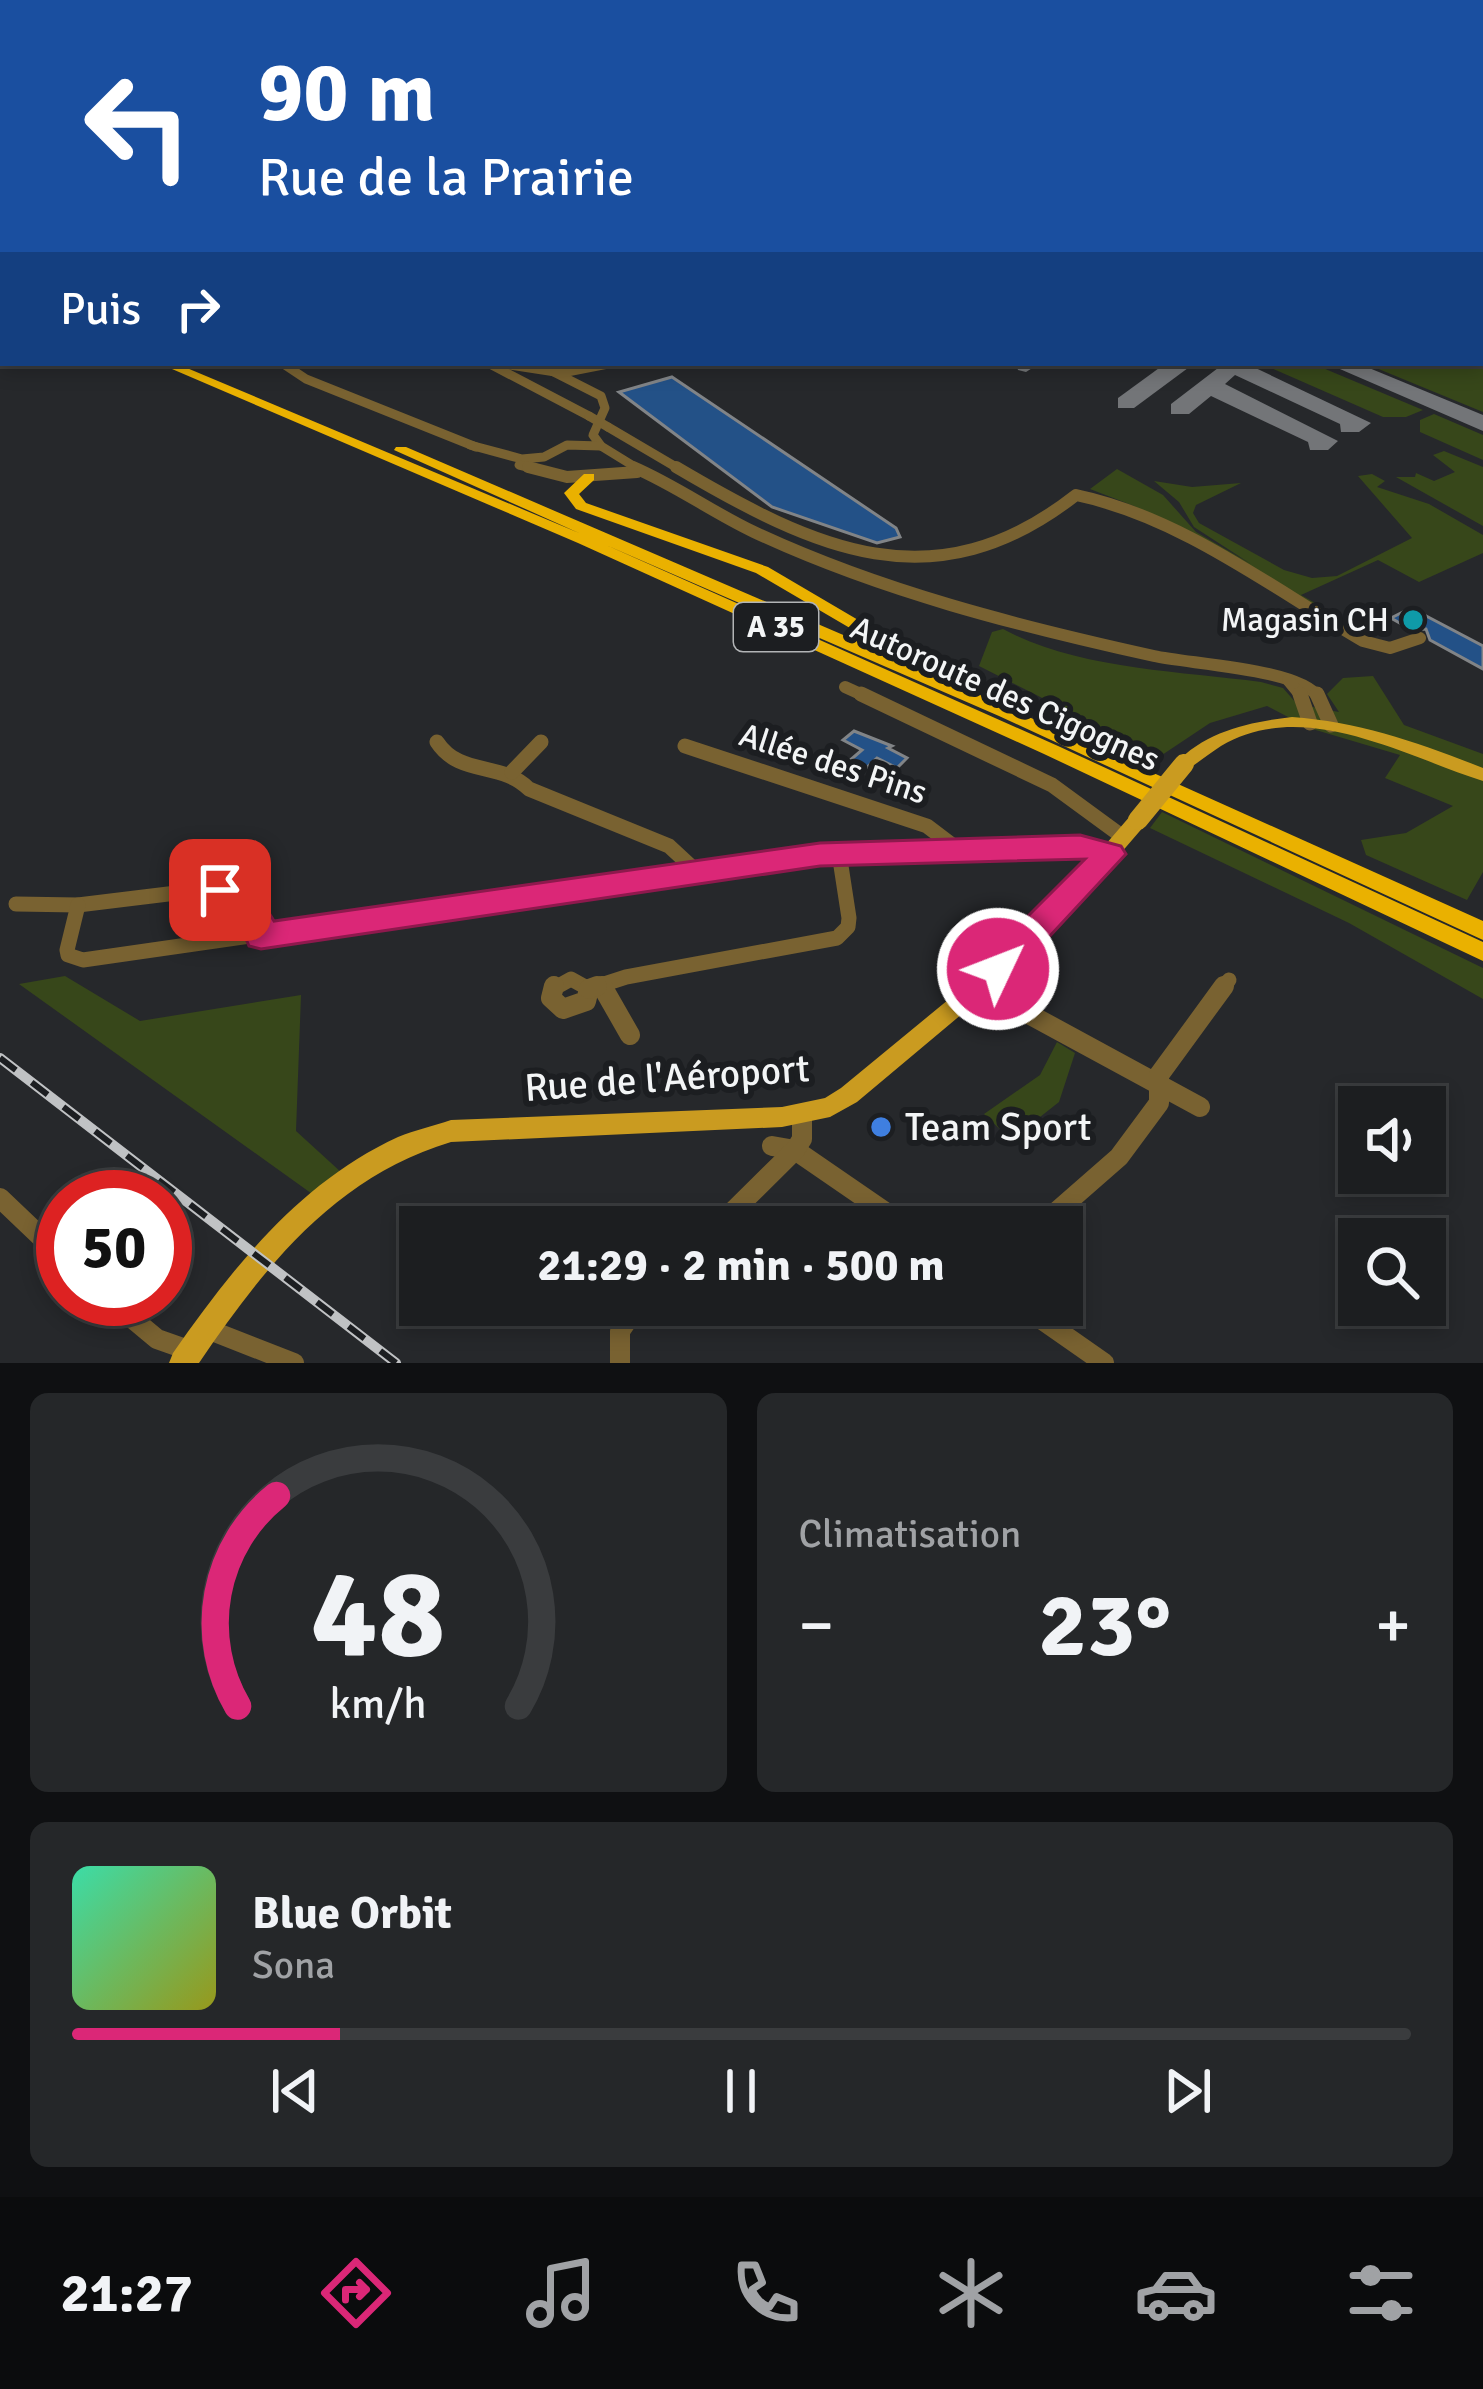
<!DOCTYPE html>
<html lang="fr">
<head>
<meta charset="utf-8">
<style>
  :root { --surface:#1c1e20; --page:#252729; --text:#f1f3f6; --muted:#a0a2a5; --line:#3a3c3e; --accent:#db2777 }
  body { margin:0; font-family:Signika,sans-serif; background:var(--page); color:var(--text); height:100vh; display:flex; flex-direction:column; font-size:45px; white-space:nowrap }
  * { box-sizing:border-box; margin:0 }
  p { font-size:39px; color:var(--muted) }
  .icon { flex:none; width:66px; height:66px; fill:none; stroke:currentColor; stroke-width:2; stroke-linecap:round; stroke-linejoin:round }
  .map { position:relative; height:1363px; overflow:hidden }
  .side { display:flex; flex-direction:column; gap:30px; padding:30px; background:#0f1012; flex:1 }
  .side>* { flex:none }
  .top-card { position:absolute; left:0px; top:0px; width:1485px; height:366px; box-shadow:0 6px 18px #0003,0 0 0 3px var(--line); background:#1a4fa0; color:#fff; overflow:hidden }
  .controls { position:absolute; left:1338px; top:1086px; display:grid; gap:24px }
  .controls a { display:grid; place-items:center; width:108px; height:108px; border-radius:0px; background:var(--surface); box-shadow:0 6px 18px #0003,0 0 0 3px var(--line); font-size:60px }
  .speed { position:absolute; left:36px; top:1170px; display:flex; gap:24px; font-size:60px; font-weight:700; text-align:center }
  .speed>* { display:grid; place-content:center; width:156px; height:156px; border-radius:50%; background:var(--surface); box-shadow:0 6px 18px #0003,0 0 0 3px var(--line); line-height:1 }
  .speed .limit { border:18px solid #d22; background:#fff; color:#111 }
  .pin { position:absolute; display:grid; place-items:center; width:102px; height:102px; color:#fff; margin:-51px; border-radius:24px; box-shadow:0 6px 18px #0006 }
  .me { position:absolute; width:132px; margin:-66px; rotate:47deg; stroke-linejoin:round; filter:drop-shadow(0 0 9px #0008) }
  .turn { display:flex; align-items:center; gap:42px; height:252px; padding:0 60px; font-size:54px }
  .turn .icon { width:156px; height:156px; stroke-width:2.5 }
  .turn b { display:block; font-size:84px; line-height:102px }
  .then { display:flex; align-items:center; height:114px; padding:0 60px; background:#0003; gap:24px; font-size:45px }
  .big { font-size:90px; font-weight:700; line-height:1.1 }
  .side .tile { flex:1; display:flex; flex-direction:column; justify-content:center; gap:18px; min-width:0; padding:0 42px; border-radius:18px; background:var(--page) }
  .side .dial { align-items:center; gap:0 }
  .dial svg { height:312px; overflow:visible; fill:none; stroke:var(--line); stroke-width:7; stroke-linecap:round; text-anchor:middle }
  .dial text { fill:var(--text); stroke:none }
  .song { display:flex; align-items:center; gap:36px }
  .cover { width:144px; height:144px; border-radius:18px; background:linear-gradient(135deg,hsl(160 70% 55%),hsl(60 70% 35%)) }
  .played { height:12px; border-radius:6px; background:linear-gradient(90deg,var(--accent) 20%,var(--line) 20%) }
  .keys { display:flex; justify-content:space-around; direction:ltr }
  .heat { display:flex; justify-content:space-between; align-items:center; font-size:66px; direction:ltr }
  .side .tiles { flex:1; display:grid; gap:30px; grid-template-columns:1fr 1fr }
  .tile:last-child { grid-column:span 2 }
  .trip { position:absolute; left:399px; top:1206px; width:684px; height:120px; border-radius:0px; background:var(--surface); box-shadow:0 6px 18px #0003,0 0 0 3px var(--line); font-weight:700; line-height:120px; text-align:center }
  .menu { display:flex; height:192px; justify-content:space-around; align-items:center; background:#0b0c0d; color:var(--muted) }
  .menu .icon { width:84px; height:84px }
  .menu .on { color:var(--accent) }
  .menu b { font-size:54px; color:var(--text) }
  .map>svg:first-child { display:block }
  .green { fill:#37471a }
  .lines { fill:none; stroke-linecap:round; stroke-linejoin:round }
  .taxiway { fill:#737578; fill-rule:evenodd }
  .runway { fill:#737578; fill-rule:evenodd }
  .building { fill:#235187; stroke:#818487; stroke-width:3 }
  .minor-far3 { stroke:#796231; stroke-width:9 }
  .minor-far2 { stroke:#796231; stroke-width:12 }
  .minor-far1 { stroke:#796231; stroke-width:15 }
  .minor { stroke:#796231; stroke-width:20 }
  .major { fill:#ca9b20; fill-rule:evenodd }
  .highway { fill:#eab100; fill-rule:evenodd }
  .rail-casing { stroke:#c0c2c4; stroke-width:10 }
  .rail { stroke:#1c1e21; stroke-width:6; stroke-dasharray:20; stroke-linecap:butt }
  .minor-bridge { stroke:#796231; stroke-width:9 }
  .major-bridge { stroke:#ca9b20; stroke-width:20 }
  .route { fill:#db2777; stroke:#8e194d; stroke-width:3 }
  .culture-dot { fill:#0f9aa8; stroke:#1c1e21; stroke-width:4.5 }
  .shop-dot { fill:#3f7fe0; stroke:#1c1e21; stroke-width:4.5 }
  .labels { text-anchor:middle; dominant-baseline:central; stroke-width:12; stroke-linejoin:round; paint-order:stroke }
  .shield { fill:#1c1e21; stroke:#b2b4b6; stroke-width:3 }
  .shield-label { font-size:30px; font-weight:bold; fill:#f3f5f6 }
  .poi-label { font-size:33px; fill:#f3f5f6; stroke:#1c1e21; text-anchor:end }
  .street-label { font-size:33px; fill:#f3f5f6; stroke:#1c1e21 }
  .near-street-label { font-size:39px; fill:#f3f5f6; stroke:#1c1e21 }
  .near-poi-label { font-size:39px; fill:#f3f5f6; stroke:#1c1e21; text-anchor:start }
</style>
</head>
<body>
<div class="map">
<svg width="1483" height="1363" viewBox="0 0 1483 1363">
  <rect width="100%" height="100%" fill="#26282b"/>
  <!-- green -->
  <g class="green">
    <path d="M1483,320v92l-119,-49h118z"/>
    <path d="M1260,363h51l112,47 -17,7h-23z"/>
    <path d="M1434,414l49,21v25l-63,-28v-12z"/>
    <path d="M1444,451l39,16v59l-87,-49h19l1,-4 18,8 21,-9 -22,-17z"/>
    <path d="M1117,469l46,26 33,37 55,32 -57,-37 -15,-25 -25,-21 38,6 49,-4 -45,22 -3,8 6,10 85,47 28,8 25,-2 75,-38 -54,-62 14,-2 13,7 -8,6 52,17 54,31v18l-64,29 -41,-22 -77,35 60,34h9l-11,5 -225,-128 -44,-17z"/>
    <path d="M1003,629c74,40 175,42 258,53l22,6 14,16 42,8 -12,-18 16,-16 30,-2 31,49 79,29v118l-16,28 -101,-45 -5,-15 45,-7 47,-27 -68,-28 15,-23 -91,-27 -42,-22 -57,17 -51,34 -180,-91 13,-34z"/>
    <path d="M1162,812l321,156v31l-134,-76 -199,-95z"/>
    <path d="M65,976l75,45 161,-26 -5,136 46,42 -27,23 -296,-212z"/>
    <path d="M1057,1042l18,11 -16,49 -48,38 -27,-26 56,-39z"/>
  </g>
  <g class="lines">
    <!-- taxiway -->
    <g class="taxiway">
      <path d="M1016,363h24l-14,9 -8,-2z"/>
      <path d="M1166,363h22v5l-54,40h-16v-10z"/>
      <path d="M1215,363h30l126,60 -12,9h-18l-1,-8 -105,-49 -10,9 113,57 -10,9h-18l-2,-8 -97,-46 -22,18h-18v-10l47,-36z"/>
      <path d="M1326,363h31l126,52v16z"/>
    </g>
    <!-- runway -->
    <rect class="runway" x="1482" y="288" width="1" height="32"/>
  </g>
  <!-- building -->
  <g class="building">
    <path d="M672,377l224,151 4,9 -23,6 -105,-36 -153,-115z"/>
    <path d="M1411,608l72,38v23l-53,-29 -4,-11 -14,1 -21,-12z"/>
    <path d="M854,731l38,15 -4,2 19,10 -10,10 -20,-10 -13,12 -16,-8 14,-12 -19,-10z"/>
  </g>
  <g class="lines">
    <!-- minor-far3 -->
    <g class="minor-far3">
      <path d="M282,363l24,16 170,68"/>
      <path d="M488,363l101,53"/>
      <path d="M536,363l65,33 4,12 -12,27 8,11"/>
      <path d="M510,365l52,8 51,-10"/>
      <path d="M608,427l73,43"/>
      <path d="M470,445l52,14 22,-2 23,-12 34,1 39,24"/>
      <path d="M519,465l21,5"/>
    </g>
    <!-- minor-far2 -->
    <g class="minor-far2">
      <path d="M528,467l39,10 70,-5"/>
      <path d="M633,467c42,18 79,45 121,65 126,59 264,94 400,124 36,8 146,13 164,41"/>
      <path d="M676,467c139,82 258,139 400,28 105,22 196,93 287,146l27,7 30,-10"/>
      <path d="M1288,680l14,17"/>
      <path d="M845,687l22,10"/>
    </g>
    <!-- minor-far1 -->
    <g class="minor-far1">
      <path d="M861,694l191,91 71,52"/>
      <path d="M1300,694l10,29"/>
      <path d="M1317,694l14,31"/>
      <path d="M437,742c23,35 64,19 92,47l140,57 27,25"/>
      <path d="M685,746l242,80 29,22"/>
      <path d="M512,772l29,-30"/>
      <path d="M16,904l62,1 131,-16 25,8 23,24 4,15"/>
      <path d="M78,905l-11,45 1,5 15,5 737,-106 260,-7 30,7"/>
      <path d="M601,985l3,4"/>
      <path d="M979,987l4,2"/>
      <path d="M553,989l18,-10 18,10"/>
      <path d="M589,989l37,-12 211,-39 11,-11 1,-9 -10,-65"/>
      <path d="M1222,989l7,-9"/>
    </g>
    <!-- minor -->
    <g class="minor">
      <path d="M554,986l-3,12 12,11 23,-8 3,-12"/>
      <path d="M602,986l28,49"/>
      <path d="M979,987l221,120"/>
      <path d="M589,989l8,-3"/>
      <path d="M772,1146l23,4 112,77"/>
      <path d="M0,1198l63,60"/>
      <path d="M717,1227l78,-77 7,-11v-24"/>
      <path d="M1039,1227l80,-70 40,-54v-28l65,-89"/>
      <path d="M109,1299l48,40 34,12"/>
      <path d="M1021,1305l83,58"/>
      <path d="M207,1329l87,34"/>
      <path d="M620,1363v-32l18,-26"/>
    </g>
    <!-- major -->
    <g class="major">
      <path d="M1292,717c68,5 128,26 191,51v13c-79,-25 -180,-84 -262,-35 -11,7 -21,15 -31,22l-6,2 -9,-6c31,-33 74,-42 117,-47z"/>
      <path d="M1138,813l7,2 2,5 -2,5 -75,87 -83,81 -130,109 -27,15 -48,10 -331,15c-116,35 -186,124 -252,221h-30l4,-10c60,-86 127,-171 225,-216 17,-7 35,-11 53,-17l331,-13 43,-9 16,-10 130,-107 85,-79 75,-87z"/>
    </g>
    <!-- highway -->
    <g class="highway">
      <rect x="0" y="285" width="3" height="8"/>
      <rect x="0" y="307" width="3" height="6"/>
      <path d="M3,344v8l-3,1v-8z"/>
      <path d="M158,363h17l404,170 -185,-83 2,-3h10l507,218 -157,-92 -180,-64 -12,-16 20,-19h10v6l-15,14 7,9 182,64 165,97 -3,4 -8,1 561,252v19l-484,-224 -393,-171 452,201 425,196v19l-439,-207 -466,-211z"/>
    </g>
    <!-- rail casing -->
    <g class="rail-casing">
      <path id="rail" d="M0,1058l396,305"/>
    </g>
    <!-- rail -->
    <use href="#rail" class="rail"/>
    <!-- minor-bridge -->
    <path class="minor-bridge" d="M589,416l19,11"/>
    <!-- major-bridge -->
    <path class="major-bridge" d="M1138,820l46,-56"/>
  </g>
  <!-- sky -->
  <linearGradient id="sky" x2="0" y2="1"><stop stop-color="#151618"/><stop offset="0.45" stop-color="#414855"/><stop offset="1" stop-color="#414855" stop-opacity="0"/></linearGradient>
  <rect width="1483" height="345" fill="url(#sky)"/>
  <!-- route -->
  <path class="route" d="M1080,835l41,11 5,8 -116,125 -12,4 -13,-4 -5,-10 5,-10 100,-100 -265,7 -559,83 -12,-3 -8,-19 -38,-37 5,-8c28,-9 53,16 66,39l546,-78z"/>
  <!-- markers -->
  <circle class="culture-dot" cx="1413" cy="620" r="12"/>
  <circle class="shop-dot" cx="881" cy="1127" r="12"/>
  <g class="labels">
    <!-- shield labels -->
    <rect class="shield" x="734" y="603" width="84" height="48" rx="9"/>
    <g class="shield-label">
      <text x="776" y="627">A 35</text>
    </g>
    <!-- poi labels -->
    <g class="poi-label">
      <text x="1389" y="620">Magasin CH</text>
    </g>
    <!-- street labels -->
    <g class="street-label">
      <text transform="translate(1005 694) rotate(24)">Autoroute des Cigognes</text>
      <text transform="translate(833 764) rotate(18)">Allée des Pins</text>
    </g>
    <!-- near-street labels -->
    <g class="near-street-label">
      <text transform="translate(667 1078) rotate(-4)">Rue de l'Aéroport</text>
    </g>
    <!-- near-poi labels -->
    <g class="near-poi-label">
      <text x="905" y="1127">Team Sport</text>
    </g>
  </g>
</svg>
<div class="controls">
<a><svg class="icon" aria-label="sound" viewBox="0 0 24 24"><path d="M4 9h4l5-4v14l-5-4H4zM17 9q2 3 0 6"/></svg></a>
<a><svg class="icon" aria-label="search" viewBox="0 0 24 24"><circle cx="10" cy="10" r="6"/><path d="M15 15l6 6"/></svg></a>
</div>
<div class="speed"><div class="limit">50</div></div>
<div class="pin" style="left:220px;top:890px;background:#d93025"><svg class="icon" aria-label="arrive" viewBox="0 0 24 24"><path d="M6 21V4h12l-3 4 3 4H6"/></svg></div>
<svg class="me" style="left:998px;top:969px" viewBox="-20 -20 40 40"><circle r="17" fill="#db2777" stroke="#fff" stroke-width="3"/><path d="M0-11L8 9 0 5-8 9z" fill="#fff"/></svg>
<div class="trip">21:29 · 2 min · 500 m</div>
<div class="top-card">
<div class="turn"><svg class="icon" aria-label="left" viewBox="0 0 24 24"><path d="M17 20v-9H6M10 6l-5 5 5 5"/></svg><div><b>90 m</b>Rue de la Prairie</div></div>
<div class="then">Puis<svg class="icon" aria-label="right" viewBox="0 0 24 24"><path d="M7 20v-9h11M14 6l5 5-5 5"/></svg></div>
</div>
</div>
<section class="side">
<div class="tiles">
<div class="tile dial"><svg viewBox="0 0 100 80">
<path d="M14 69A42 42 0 1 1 86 69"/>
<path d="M14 69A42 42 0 0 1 24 15" stroke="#db2777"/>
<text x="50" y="56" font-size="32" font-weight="700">48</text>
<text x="50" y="72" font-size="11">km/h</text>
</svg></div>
<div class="tile"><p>Climatisation</p>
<div class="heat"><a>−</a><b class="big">23°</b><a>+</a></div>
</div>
<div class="tile">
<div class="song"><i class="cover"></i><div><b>Blue Orbit</b><p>Sona</p></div></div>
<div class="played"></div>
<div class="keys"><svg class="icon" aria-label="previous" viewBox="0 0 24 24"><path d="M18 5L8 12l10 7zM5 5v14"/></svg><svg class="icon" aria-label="pause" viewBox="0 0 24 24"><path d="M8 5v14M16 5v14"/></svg><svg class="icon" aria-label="next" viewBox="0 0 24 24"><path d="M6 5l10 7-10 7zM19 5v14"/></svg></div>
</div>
</div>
</section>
<nav class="menu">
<b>21:27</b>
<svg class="icon on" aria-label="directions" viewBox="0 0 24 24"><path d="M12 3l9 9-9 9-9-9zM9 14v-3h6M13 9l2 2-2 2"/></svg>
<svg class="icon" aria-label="music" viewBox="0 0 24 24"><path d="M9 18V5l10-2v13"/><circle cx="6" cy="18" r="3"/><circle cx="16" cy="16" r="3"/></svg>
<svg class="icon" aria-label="phone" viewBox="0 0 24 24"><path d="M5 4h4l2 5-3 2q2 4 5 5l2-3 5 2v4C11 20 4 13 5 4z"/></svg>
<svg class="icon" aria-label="climate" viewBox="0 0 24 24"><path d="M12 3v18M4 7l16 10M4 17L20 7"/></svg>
<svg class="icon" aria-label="car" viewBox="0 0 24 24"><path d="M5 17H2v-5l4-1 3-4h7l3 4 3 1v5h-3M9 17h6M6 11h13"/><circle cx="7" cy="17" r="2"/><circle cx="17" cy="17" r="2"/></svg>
<svg class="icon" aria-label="filters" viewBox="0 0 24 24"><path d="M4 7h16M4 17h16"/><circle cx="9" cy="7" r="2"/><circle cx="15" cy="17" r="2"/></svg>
</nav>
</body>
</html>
